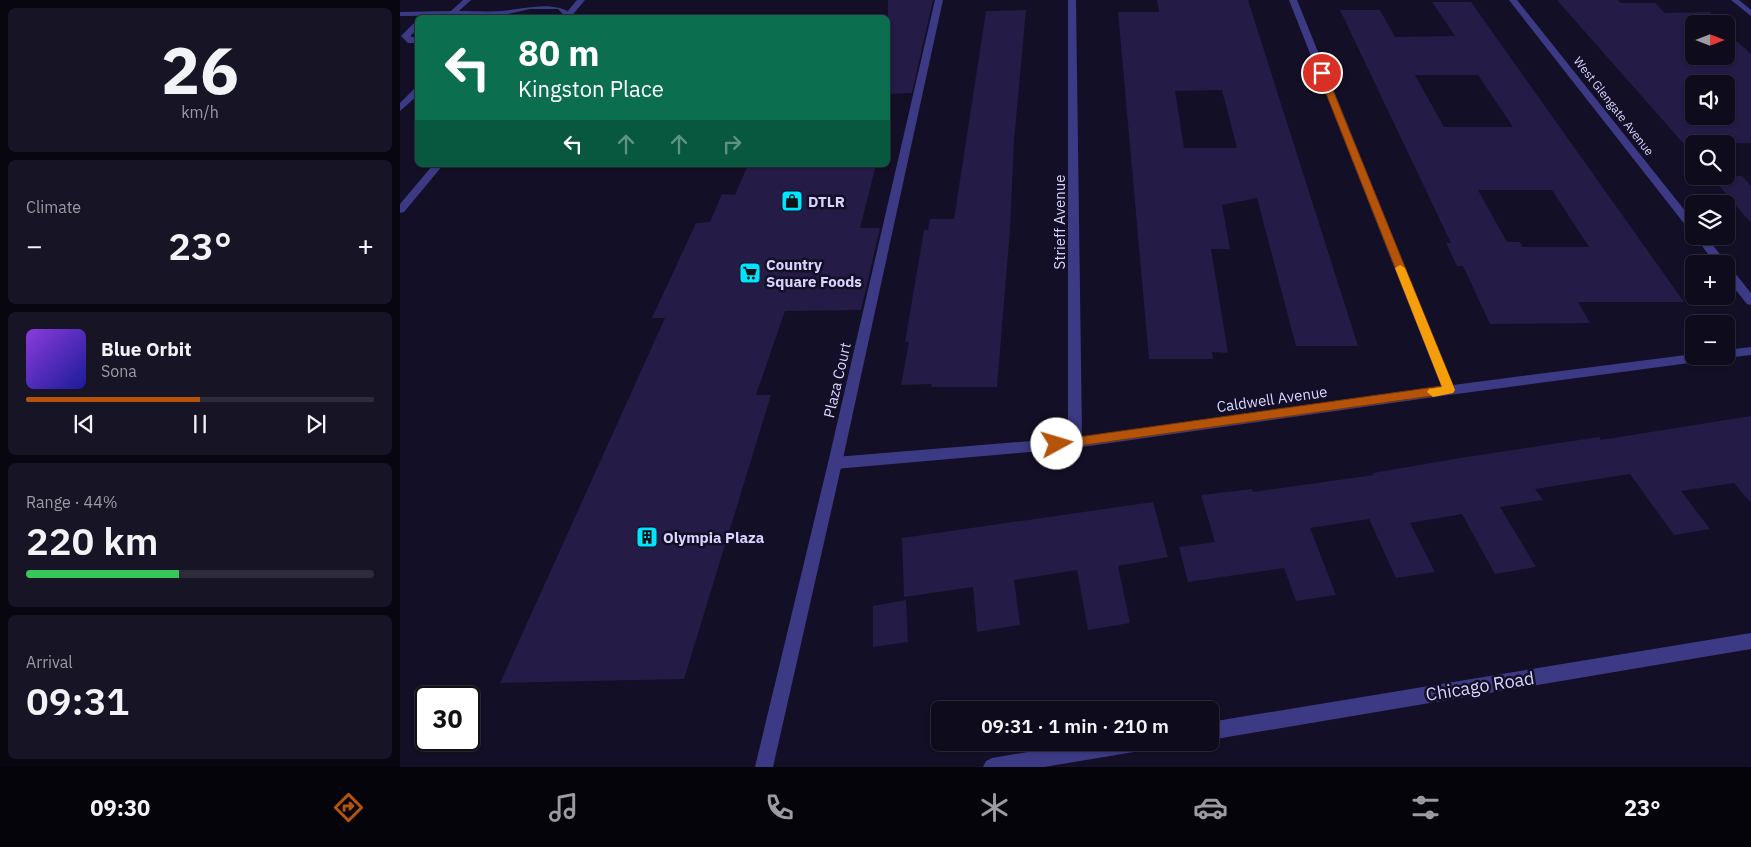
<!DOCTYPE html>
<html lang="en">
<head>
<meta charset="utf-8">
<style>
  :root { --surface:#0e0b1c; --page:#171425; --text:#f1f3f6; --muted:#9b9ba3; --line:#2e2b3b; --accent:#b45309 }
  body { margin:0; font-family:"IBM Plex Sans",sans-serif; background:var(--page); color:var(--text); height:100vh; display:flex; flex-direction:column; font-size:19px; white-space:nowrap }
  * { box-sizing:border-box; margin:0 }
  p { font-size:16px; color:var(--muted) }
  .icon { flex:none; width:28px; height:28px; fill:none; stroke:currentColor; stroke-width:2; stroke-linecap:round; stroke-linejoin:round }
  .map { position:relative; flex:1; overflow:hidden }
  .side { display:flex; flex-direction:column; gap:8px; padding:8px; background:#08060f; width:400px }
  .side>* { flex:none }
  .hud { position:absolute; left:15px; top:15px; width:475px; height:152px; border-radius:8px; box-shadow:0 1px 4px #0004,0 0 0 1px var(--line); background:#0b6e4f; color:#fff; overflow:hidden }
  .needle { width:32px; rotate:90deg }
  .fabs { position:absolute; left:1285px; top:15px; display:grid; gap:10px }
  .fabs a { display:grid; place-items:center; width:50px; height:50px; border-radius:8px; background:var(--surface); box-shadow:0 1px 4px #0004,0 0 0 1px var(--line); font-size:25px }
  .speed { position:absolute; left:15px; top:686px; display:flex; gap:10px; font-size:25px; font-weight:700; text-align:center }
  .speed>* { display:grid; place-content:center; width:65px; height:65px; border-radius:50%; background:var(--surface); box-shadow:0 1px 4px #0004,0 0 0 1px var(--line); line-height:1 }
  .speed .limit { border:2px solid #111; border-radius:8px; background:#fff; color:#111 }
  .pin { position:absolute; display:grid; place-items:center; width:42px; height:42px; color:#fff; margin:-21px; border:2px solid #fff; border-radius:50%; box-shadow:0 1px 5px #0007 }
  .me { position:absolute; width:55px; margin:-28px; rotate:84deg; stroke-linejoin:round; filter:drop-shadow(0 0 4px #0008) }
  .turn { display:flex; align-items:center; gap:18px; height:105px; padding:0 20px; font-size:22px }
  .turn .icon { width:65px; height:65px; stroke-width:2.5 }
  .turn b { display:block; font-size:35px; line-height:42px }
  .lanes { display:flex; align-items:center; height:48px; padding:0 20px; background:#0003; justify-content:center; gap:25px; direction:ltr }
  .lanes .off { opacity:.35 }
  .big { font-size:38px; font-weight:600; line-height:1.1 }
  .side .card { flex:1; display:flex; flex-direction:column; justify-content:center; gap:8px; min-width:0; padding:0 18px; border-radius:8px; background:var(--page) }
  .side .dial { align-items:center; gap:0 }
  .dial b { font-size:65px; line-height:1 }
  .song { display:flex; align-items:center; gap:15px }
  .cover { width:60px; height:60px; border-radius:8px; background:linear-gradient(135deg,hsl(270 70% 55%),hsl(240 70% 35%)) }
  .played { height:5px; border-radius:2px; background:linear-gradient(90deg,var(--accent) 50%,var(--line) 50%) }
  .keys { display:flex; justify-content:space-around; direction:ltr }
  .heat { display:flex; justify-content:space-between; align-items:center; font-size:28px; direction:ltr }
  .charge { height:8px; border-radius:4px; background:linear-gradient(90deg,#34c759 44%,var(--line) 0) }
  .trip { position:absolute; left:531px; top:701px; width:288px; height:50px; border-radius:8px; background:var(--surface); box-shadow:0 1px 4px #0004,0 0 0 1px var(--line); font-weight:600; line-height:50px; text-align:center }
  .menu { display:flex; height:80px; justify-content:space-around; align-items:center; background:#06040b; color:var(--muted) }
  .menu .icon { width:35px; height:35px }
  .menu .selected { color:var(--accent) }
  .menu b { font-size:22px; color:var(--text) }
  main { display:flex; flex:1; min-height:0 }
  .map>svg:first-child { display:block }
  .building { fill:#241b47; fill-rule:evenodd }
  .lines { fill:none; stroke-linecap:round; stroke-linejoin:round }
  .service { fill:#3d3a85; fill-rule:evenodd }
  .minor { fill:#3d3a85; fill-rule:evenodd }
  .tertiary { fill:#3d3a85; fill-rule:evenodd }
  .route { fill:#b45309; stroke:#753606 }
  .slow { fill:#f59e0b }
  .labels { text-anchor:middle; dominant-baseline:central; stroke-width:5; stroke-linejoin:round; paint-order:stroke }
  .far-street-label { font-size:12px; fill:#d9d4ff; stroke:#130f26 }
  .poi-label { font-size:15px; font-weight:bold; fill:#d9d4ff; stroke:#130f26; text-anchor:start }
  .street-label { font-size:15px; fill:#d9d4ff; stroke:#130f26 }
  .near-street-label { font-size:18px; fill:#d9d4ff; stroke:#130f26 }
</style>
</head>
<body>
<main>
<section class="side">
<div class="card dial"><b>26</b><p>km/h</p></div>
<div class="card"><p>Climate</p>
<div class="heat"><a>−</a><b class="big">23°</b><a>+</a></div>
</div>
<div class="card">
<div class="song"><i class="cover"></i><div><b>Blue Orbit</b><p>Sona</p></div></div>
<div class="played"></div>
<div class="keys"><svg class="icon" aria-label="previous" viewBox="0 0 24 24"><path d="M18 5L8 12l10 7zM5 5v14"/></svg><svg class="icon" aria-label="pause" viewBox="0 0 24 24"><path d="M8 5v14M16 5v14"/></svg><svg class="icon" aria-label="next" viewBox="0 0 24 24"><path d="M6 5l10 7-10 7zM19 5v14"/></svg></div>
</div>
<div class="card"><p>Range · 44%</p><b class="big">220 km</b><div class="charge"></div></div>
<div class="card"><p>Arrival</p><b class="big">09:31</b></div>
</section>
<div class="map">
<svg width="1351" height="767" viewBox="0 0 1351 767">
  <rect width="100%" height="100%" fill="#130f26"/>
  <!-- building -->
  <g class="building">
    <path d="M488,0h45l-21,93 -24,1z"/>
    <path d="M757,0h91l110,346h-62l-39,-148 -35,7 8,44h-19l17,104 -16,-1 1,7h-64l-31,-347h41zM822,90l15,58h-53l-9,-57z"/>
    <path d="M1157,0h61l3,3h34l10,10 46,-1v7l6,5h-23v32h32v-24l25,22v89h-68zM1294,84h32v32h-32z"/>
    <path d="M1032,2h39l213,300h-106l12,21 -100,1 -27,-58h-6l-11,-23h5l-111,-233h40l15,27 60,-1zM1015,75h63l35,52h-69zM1078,190h74l37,57h-67l-2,-5h-13z"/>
    <path d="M626,10l-12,131 -4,89 -13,157h-66l1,-3 -31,1 8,-43h-4l19,-112h4l2,-11h24l32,-208z"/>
    <path d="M348,165h128l-16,63h20l-19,82 -76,1 -29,84h15l-87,284 -184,4 165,-365h-13l44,-95 14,-1 12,-28 13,1z"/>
    <path d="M1311,176h31l9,10v37z"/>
    <path d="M1351,416v87l-17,-20 -53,8 29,38 -36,6 -44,-61 -95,15 8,11 -43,7 36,60 -41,7 -33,-60 -52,9 25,49 -39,6 -27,-59 -59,9 26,67 -40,6 -12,-33 -96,14 -9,-35 36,-5 -14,-47 51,-6 1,3 121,-17 -1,-2 87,-15 139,-21 2,3z"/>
    <path d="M753,502l15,55 -50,9 12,57 -42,7 -11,-60 -63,10 6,45 -43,7 -4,-45 -69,10 -2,-59z"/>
    <path d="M506,600l2,42 -35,5v-41z"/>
  </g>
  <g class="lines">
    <!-- service -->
    <g class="service">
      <path d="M63,0h8l-12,11c15,0 29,1 43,0 22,-2 52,-11 70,3l-7,2 -7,-7h-28l-27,6 -103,1v-4l51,-1z"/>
      <path d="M535,0h8l-101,463 -69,304h-18l73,-304z"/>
      <path d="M15,22h3v7l-8,7 8,3v4h-10l-7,-7z"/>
      <path d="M15,88h3v7l-18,16v-8z"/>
    </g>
    <!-- minor -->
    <g class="minor">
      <path d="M668,0h8l6,437 359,-51 -152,-386h8l156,385 241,-31v2h24l-6,4 -263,35 -374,53 -240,21 -5,-2 -2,-4 2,-4 5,-2 233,-19z"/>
      <path d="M1109,0h8l177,222v10l-4,-1z"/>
      <path d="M1331,0h8l12,10v6z"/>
      <path d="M1295,236h11l19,25 1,3h-11z"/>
      <path d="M1326,266l4,1 21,26v12l-4,-1 -21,-26z"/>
      <path d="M1351,347v8l-25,3 -5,-2h5v-6z"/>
    </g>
    <!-- tertiary -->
    <g class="tertiary">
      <path d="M177,0h8l-15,18h-8z"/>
      <path d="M33,165h10l-39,47 -4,1v-9z"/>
      <path d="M1351,633v16l-541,91v-18z"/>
      <path d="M686,742h62l-2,6 -6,3 -96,16h-61l3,-6 6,-3z"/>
    </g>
  </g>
  <!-- route -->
  <path class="route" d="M922,70l4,3 129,317 -2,3 -396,56 -4,-1 -2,-4 2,-3 4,-1 385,-54 -124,-313z"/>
  <!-- slow -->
  <path class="slow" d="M1000,265l5,3 50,122 -2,3 -20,4 -6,-5 2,-3 13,-2 -47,-119z"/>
  <!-- icons -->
  <defs>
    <g id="shop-square" transform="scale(1.125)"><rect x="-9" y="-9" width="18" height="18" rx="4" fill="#00e5ff" stroke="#130f26"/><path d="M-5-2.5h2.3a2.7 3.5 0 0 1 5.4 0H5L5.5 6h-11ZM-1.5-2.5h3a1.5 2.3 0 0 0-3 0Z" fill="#111"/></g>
    <g id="supermarket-square" transform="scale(1.125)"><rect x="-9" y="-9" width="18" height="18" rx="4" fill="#00e5ff" stroke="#130f26"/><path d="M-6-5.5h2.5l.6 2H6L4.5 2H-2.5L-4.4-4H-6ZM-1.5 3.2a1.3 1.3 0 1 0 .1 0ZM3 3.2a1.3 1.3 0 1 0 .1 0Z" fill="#111"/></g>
    <g id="building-square" transform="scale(1.125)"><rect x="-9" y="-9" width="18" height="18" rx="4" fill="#00e5ff" stroke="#130f26"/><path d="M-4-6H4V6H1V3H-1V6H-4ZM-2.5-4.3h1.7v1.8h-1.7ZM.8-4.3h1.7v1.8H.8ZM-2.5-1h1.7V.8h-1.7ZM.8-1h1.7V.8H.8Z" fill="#111"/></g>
  </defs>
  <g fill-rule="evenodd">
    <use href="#shop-square" x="392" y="201"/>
    <use href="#supermarket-square" x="350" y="273"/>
    <use href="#building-square" x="247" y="537"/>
  </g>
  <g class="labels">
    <!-- far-street labels -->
    <g class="far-street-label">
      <text transform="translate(1214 106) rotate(52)">West Glengate Avenue</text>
    </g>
    <!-- poi labels -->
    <g class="poi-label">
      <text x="408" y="201">DTLR</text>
      <text x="366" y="264">Country<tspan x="366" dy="17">Square Foods</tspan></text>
      <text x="263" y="537">Olympia Plaza</text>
    </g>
    <!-- street labels -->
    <g class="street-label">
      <text transform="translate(659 222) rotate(-90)">Strieff Avenue</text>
      <text transform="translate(437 380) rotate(-77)">Plaza Court</text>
      <text transform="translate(872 399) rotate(-8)">Caldwell Avenue</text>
    </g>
    <!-- near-street labels -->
    <g class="near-street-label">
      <text transform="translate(1080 686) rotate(-9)">Chicago Road</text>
    </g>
  </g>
</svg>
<div class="fabs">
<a><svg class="needle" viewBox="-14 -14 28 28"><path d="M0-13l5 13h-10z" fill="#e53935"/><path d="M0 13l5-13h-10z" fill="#9b9ba3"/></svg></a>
<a><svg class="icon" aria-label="sound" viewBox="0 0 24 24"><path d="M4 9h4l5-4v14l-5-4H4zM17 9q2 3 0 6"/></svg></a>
<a><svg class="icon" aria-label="search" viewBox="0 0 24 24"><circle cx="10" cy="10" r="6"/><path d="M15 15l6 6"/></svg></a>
<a><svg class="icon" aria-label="layers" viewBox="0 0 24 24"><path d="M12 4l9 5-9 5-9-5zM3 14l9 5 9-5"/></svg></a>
<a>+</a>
<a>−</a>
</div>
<div class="speed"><div class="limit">30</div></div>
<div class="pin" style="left:922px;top:73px;background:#d93025"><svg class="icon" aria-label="arrive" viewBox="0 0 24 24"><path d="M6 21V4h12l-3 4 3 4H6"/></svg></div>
<svg class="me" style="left:657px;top:444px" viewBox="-20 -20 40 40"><circle r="19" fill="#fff"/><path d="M0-13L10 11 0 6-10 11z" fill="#b45309"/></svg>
<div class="trip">09:31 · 1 min · 210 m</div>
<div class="hud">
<div class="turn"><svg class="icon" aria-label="left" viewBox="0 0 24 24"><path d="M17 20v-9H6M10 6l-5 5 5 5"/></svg><div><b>80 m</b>Kingston Place</div></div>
<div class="lanes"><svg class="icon" aria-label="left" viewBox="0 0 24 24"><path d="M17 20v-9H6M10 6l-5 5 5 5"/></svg><svg class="icon off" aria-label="ahead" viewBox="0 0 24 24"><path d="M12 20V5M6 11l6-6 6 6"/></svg><svg class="icon off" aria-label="ahead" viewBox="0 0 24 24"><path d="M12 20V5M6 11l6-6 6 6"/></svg><svg class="icon off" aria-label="right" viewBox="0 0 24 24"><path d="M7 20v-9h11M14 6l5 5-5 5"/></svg></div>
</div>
</div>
</main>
<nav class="menu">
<b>09:30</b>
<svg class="icon selected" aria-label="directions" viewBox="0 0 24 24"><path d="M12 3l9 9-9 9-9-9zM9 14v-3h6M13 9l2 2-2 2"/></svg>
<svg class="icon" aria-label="music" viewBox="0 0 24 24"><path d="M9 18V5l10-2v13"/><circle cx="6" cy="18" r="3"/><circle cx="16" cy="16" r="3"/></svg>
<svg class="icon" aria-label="phone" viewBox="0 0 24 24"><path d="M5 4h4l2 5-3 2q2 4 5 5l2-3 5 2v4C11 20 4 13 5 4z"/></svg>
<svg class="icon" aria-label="climate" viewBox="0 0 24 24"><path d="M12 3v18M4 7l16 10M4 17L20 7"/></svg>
<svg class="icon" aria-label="car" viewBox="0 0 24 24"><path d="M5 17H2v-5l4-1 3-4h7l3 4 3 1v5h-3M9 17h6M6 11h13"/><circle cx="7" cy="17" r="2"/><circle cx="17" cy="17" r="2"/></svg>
<svg class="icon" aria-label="filters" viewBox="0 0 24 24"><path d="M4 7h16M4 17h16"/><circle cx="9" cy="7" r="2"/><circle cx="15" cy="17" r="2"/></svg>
<b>23°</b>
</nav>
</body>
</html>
